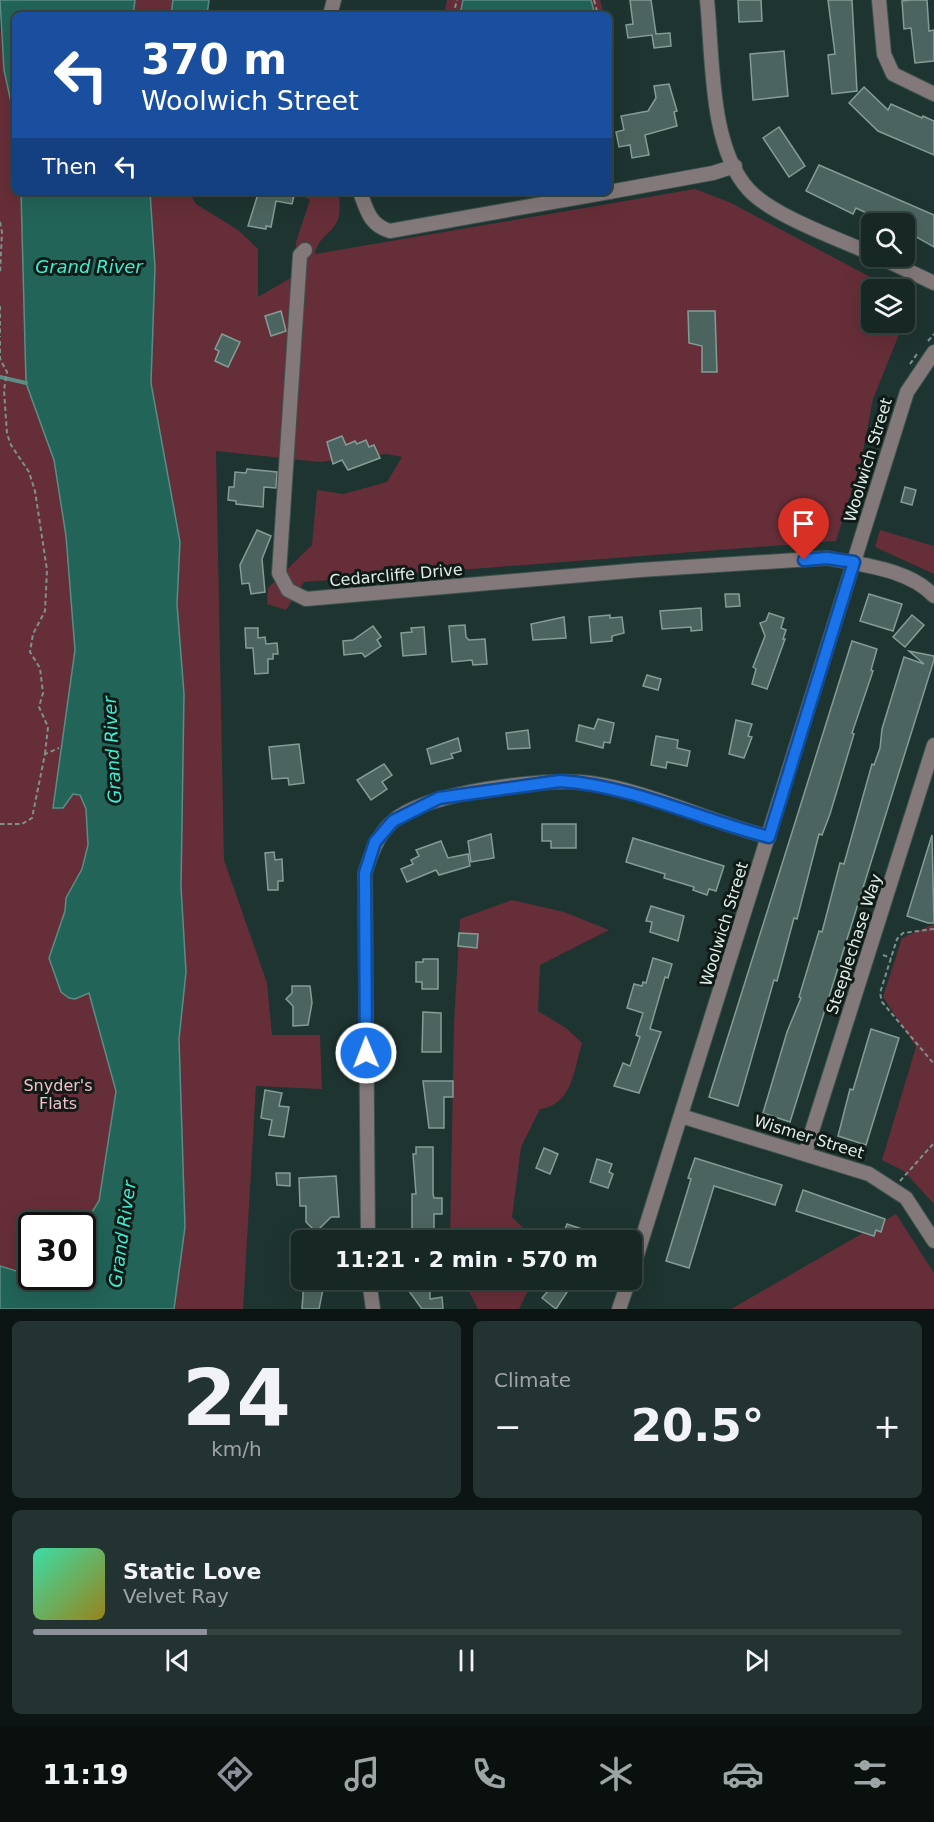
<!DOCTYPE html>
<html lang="en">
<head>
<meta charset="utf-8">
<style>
  :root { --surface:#162724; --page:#233331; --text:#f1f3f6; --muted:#9ea5a6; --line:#354441; --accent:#8c9099 }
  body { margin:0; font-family:"DejaVu Sans",sans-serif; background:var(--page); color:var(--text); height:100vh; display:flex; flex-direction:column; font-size:22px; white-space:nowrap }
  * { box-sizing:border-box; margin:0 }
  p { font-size:20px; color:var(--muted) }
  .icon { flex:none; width:33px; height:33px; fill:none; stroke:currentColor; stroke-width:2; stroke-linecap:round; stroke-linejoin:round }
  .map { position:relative; height:1309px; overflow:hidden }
  .side { display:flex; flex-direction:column; gap:12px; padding:12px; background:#0c1514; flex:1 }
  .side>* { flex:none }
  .hud { position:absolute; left:12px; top:12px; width:600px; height:183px; border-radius:9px; box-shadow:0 6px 24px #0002,0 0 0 2px var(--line); background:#1a4fa0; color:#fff; overflow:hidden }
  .buttons { position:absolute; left:861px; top:213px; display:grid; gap:12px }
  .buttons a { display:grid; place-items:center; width:54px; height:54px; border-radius:9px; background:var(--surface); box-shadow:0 6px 24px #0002,0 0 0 2px var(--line); font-size:30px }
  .speed { position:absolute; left:18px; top:1212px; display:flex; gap:12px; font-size:30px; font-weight:700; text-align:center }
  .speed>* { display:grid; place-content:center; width:78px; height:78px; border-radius:50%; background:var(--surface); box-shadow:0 6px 24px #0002,0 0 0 2px var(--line); line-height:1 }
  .speed .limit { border:3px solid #111; border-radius:9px; background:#fff; color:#111 }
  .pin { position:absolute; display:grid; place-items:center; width:51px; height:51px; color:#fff; margin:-62px -26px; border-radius:50% 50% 50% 0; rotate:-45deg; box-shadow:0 0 6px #0007 }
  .pin .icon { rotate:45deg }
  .me { position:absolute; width:66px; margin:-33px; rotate:359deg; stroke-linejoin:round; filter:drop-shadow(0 0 4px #0008) }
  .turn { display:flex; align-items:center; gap:21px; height:126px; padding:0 30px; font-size:27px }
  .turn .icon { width:78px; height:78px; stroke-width:2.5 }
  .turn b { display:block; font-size:42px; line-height:51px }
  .then { display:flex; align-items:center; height:57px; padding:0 30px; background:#0003; gap:12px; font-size:22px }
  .big { font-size:45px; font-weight:700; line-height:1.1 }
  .side .tile { flex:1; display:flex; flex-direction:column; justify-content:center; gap:9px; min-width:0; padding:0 21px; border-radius:9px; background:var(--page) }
  .side .dial { align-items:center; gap:0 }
  .dial b { font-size:78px; line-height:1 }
  .song { display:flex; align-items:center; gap:18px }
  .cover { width:72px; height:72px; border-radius:9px; background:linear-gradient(135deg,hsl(160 70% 55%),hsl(50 70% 35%)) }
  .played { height:6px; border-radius:3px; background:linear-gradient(90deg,var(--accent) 20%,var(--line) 20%) }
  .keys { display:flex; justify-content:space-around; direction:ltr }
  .heat { display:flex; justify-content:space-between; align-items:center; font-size:33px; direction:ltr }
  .side .tiles { flex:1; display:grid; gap:12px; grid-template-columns:1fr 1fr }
  .tile:last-child { grid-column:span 2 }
  .trip { position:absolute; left:291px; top:1230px; width:351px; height:60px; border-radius:9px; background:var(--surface); box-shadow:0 6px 24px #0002,0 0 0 2px var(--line); font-weight:700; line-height:60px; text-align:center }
  .dock { display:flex; height:96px; justify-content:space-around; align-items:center; background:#09100e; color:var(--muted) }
  .dock .icon { width:42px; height:42px }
  .dock .on { color:var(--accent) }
  .dock b { font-size:27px; color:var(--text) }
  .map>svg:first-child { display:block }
  .green { fill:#662e38; fill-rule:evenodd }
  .water { fill:#226458; stroke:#5b8d84; stroke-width:1.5 }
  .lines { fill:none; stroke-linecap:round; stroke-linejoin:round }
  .stream { stroke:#5b8d84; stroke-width:4 }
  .building { fill:#4c645f; stroke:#839d96; stroke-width:1.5 }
  .minor-casing { stroke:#3d524e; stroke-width:16 }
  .path { stroke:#7f918d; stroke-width:2; stroke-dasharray:4.5 3; stroke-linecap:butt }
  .minor { stroke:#83797a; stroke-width:14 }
  .route-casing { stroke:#114b97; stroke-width:15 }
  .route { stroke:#1a73e8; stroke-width:10 }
  .labels { text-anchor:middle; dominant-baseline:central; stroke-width:6; stroke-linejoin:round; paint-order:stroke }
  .street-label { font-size:16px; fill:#e0eeea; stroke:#101a17 }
  .park-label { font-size:16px; fill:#f2c0c6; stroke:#101a17 }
  .water-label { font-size:18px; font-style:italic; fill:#3befd2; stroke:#101a17 }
</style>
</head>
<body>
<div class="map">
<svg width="934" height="1309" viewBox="0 0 934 1309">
  <rect width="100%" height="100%" fill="#1e3430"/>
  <!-- green -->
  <g class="green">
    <path d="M135,0h38l-2,15h-38z"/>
    <path d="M447,0h153l4,15h-160z"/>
    <path d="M0,26l4,38 11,56v72h6l5,191 28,77 12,76 9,114 -22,158h10l10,-14 7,1 6,14 2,36 -6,24 -16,29 -1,13 -16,47 12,34 8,6 20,-5 27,98 -31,218h-85zM32,1226h50v50h-50z"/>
    <path d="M695,189l34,13 164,87 -21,1v32h32l-31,77 -12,62 -25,80 -532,41 -18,28 -19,-6 1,-16 44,-43 5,-55 26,4 44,-12 15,-25 -15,-3 -68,8 -103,-11 8,409 43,123 5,52h48l2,54 -66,-3 -13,223h-69l11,-82 -6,-188 7,-67 -5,-85 -4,-283 3,-62 -29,-159 4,-116 -5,-75h39l7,12 42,26 20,19v48l36,-21 2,-34 14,-42 -14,-8h42c9,44 -19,36 -23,62z"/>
    <path d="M880,530l54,16v28l-59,-27z"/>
    <path d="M512,900l52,12 45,18 -69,35 -2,46 28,17 16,15c-8,27 -10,62 -42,66l-19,38 -9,70 23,23h-85l4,-216 6,-105z"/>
    <path d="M934,924v280l-30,-33 -22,-11 34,-113 -33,-50 19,-59z"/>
    <path d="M896,1214l38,59v36h-203z"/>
    <path d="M463,1280h70l-14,29h-41z"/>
  </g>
  <!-- water -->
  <g class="water">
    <path d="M0,0h135l-2,15h-118v106l-11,-51z"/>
    <path d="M173,0h36l-2,15h-36z"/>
    <path d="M463,0h128l4,15h-135z"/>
    <path d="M21,192h129l5,75 -4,116 29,159 -3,62 7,90 -3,193 5,85 -7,67 6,188 -11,82h-174v-43l26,8 5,-3 1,5h50l1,-50 16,-25 17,-110 -27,-98 -14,6 -6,-1 -8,-6 -12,-34 16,-47 1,-13 16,-29 6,-24 -2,-36 -6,-14 -7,-1 -10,14h-10l22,-158 -9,-114 -12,-76 -28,-77z"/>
  </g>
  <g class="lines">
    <!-- stream -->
    <path class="stream" d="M0,377l26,6"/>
  </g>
  <!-- building -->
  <g class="building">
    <path d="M630,0h21l5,34 14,-1 1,13 -17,2 -2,-13 -24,3 -2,-13 7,-1z"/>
    <path d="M738,0h23l1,21 -23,1z"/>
    <path d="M828,0h24l5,91 -25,3 -4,-39 7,-1z"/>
    <path d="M911,0h16l2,31 5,-1v31l-19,2 -4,-35 -7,1 -2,-28z"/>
    <path d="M784,51l4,45 -35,4 -3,-46z"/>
    <path d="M669,84l8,27 -3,1 3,14 -32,9 4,20 -17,3 -2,-13 -11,2 -3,-15 8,-2 -3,-14 27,-5 8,-13 -2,-12z"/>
    <path d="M864,87l24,23 3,-6 31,14 1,-2 11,5v34l-56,-24 -29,-28z"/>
    <path d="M779,127l26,39 -16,11 -26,-39z"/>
    <path d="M819,165l115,50v32l-30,-17v-6h-14l-34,-16 -3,6 -47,-23z"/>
    <path d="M255,192h40l-3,12 -16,-3 -5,26 -5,-1v3l-18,-3 9,-29z"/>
    <path d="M281,311l5,20 -15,5 -6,-20z"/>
    <path d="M688,311h27l2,61h-15v-26l-13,-3z"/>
    <path d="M222,334l18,8 -12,25 -13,-6 4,-10 -4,-2z"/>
    <path d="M342,436l4,9 9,-4 2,3 9,-4 3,7 5,-2 6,13 -32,12 -6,-10 -9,4 -6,-22z"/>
    <path d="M247,469l30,3 -1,16 -12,-1 -1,20 -27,-3v-3l-8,-1 1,-13h5l1,-15 11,1z"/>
    <path d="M905,487l11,3 -4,15 -11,-3z"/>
    <path d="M257,530l14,6 -9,23 3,33 -14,2 -2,-11 -7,1 -2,-19z"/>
    <path d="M725,594h14l1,12 -14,1z"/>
    <path d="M869,594l33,10 -9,27 -33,-10z"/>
    <path d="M701,608l1,22 -11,1v-4l-29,2 -2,-18z"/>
    <path d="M769,613l15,5 -3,10 5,2 -3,9h2l-18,50 -15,-5 4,-15 -3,-2 12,-31 -5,-13 6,-2z"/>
    <path d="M610,615v3l12,-1 2,16 -12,3v5l-21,2 -2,-26z"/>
    <path d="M912,615l12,10 -19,22 -12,-10z"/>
    <path d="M564,617l2,21 -33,2 -2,-16z"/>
    <path d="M465,625l1,12 3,3 16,-1 2,25 -14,1 -1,-5 -20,2 -3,-36z"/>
    <path d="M373,626l8,11 -4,3 4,6 -16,11 -3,-4 -18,2 -1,-14 10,-1z"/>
    <path d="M424,627l2,27 -23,2 -2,-23 11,-1 -1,-4z"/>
    <path d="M245,628h13v10l7,-1 1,7 11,-1 1,11h-5v5h-5v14l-13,1 -2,-26h-7z"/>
    <path d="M852,641l25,8 -6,21 2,1 -21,62 2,1 -24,80 -8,21 -3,-1 -22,85 -3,-1 -17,63 -3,-1 -36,126 -29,-9z"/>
    <path d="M909,651l25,5v4l-144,462 -27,-9 24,-81 14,-34 -2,-1 20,-66 3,1 18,-69 4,1 28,-100 2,1 6,-17 2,-19 22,-72 20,7z"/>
    <path d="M647,675l14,4 -3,11 -15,-4z"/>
    <path d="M598,719l16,4 -4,20 -6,-1 -1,6 -27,-7 3,-16 15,4z"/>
    <path d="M736,720l16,4 -4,12 4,1 -8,21 -15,-4z"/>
    <path d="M528,730l2,18 -22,1 -2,-16z"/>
    <path d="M656,736l22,4 -1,8 13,3 -3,15 -20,-4 -1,6 -15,-3z"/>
    <path d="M458,738l3,13 -10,3 2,4 -22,6 -4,-15z"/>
    <path d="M299,744l5,39 -15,2 -1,-7 -16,1 -3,-32z"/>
    <path d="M384,764l8,11 -10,7 5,7 -16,11 -14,-20z"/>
    <path d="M542,824h34v24h-25v-7h-9z"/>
    <path d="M491,834l3,24 -23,4 -3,-21z"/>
    <path d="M932,835l2,88h-6l-21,-7z"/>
    <path d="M633,838l91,28 -8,25 -7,-2 -2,6 -14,-5 1,-3 -30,-9 1,-4 -39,-12z"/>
    <path d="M441,841l7,17 20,-4 2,12 -31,9 -3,-5 -29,12 -6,-13 12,-5 -2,-4 8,-4 -3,-6z"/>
    <path d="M274,852l1,8 7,-1 1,22h-5v9h-10l-3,-37z"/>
    <path d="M651,906l33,10 -6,25 -28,-9 2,-10 -6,-1z"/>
    <path d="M459,933l19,1 -1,14 -19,-2z"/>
    <path d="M653,958l19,6 -4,14 -3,-1 -15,52 11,3 -22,61 -25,-7 9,-23 7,3 10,-29 -4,-2 7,-22 -16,-5 7,-24 8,2 1,-4 3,1z"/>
    <path d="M423,959h15v30h-16v-7h-6v-20h7z"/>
    <path d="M292,986h18l2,17 -4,22 -15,1v-20l-7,-7 6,-6z"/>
    <path d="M423,1012l18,1v39h-19z"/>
    <path d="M871,1029l28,9 -33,107 -28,-9 12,-47 3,1z"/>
    <path d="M423,1081h30v16h-9v31h-15z"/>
    <path d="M265,1090l17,3 -3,13 10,1 -5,30 -15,-2 3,-15 -11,-2z"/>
    <path d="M416,1147h17v47l1,4h8v16h-8v16h-22v-36h4l-3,-40h3z"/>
    <path d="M544,1148l14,6 -8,20 -14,-6z"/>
    <path d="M695,1158l87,27 -7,20 -61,-19 -25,82 -23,-7 25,-82 -3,-1z"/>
    <path d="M597,1159l15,5 -3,8 4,2 -5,14 -18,-6z"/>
    <path d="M276,1173h14v13l-13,-1z"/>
    <path d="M336,1176l3,41h-8l-15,15 -10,-10v-16h-6l-1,-28z"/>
    <path d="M803,1190l82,29 -4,13 -5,-2 -2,6 -78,-25z"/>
    <path d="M567,1224l15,5 -2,4 17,7h-36z"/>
    <path d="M304,1280h27l-8,9 -4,20h-17z"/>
    <path d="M401,1280h29v19l12,-2 1,12h-21z"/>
    <path d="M557,1280h6l8,6 -15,23 -14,-11z"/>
  </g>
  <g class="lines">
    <!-- minor casing -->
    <g class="minor-casing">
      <g id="minor">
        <path d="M707,0c6,56 2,147 42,190 24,26 90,49 123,64"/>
        <path d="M879,0l5,54 9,20 41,20"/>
        <path d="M330,15l4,-15"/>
        <path d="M360,192c7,19 10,33 30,39l219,-39"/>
        <path d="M609,192l104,-19 22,-7"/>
        <path d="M305,250l-5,5 -21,318 9,17 18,9 334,-29 187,-12c35,7 82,11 107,38"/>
        <path d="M877,256l57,27"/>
        <path d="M681,1116l188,58 37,24 28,43"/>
        <path d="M805,1153l129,-408"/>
        <path d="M368,1240l-3,-367c6,-19 12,-37 27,-51 32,-30 155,-45 198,-39 60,8 119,39 179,54"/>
        <path d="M632,1271l275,-879 27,-40"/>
        <path d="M369,1280l4,29"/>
        <path d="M619,1309l10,-29"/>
      </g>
    </g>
    <!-- path -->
    <g class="path">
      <path d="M594,0l4,15"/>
      <path d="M453,15l4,-15"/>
      <path d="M0,222l2,10 -2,41"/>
      <path d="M0,306v31"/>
      <path d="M0,341v18l7,13 -3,18 3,44 4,11 18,27 6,19 12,79 -2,41 -12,23 -3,18 10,16 3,25 -4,14 9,20 -3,27"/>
      <path d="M928,341l6,-7"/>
      <path d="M910,364l7,-10"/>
      <path d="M0,824h22l10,-6 13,-64 14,-6"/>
      <path d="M934,929l-31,4 -6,6 -17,54 2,9 52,62"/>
      <path d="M883,955l8,3"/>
      <path d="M900,1181l34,-38"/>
    </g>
    <!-- minor -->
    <use href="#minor" class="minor"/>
  </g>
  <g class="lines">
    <!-- route casing -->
    <g class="route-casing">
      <path id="route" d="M366,1053l-1,-180 10,-31 18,-21 46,-23 121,-17c73,5 138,38 209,56l85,-275 -27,-4 -23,2"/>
    </g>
    <!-- route -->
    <use href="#route" class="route"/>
  </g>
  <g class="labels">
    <!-- street labels -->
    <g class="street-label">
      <text transform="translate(868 460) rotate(-73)">Woolwich Street</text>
      <text transform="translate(396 575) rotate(-5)">Cedarcliffe Drive</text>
      <text transform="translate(724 924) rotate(-73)">Woolwich Street</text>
      <text transform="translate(854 944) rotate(-72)">Steeplechase Way</text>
      <text transform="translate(809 1137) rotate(17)">Wismer Street</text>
    </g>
    <!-- park labels -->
    <g class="park-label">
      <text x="58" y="1085">Snyder's<tspan x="58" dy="18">Flats</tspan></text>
    </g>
    <!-- water labels -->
    <g class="water-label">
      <text x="89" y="266">Grand River</text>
      <text transform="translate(112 750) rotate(-93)">Grand River</text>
      <text transform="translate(122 1234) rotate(-82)">Grand River</text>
    </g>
  </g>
</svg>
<div class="buttons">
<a><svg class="icon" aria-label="search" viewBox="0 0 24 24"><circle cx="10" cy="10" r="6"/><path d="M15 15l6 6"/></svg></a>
<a><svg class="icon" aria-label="layers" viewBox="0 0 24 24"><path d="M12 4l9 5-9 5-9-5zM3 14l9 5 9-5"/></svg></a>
</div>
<div class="speed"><div class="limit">30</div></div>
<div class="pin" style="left:804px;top:560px;background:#d93025"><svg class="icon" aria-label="arrive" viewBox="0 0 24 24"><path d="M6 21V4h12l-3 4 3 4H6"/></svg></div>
<svg class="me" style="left:366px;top:1053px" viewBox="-20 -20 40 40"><circle r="17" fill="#1a73e8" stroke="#fff" stroke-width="3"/><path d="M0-11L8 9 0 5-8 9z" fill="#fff"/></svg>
<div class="trip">11:21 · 2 min · 570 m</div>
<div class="hud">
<div class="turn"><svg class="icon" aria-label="left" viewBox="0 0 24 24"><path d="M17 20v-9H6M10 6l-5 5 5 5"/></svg><div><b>370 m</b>Woolwich Street</div></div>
<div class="then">Then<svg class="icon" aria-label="left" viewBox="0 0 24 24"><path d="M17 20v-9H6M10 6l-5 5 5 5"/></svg></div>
</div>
</div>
<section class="side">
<div class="tiles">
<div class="tile dial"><b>24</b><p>km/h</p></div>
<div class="tile"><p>Climate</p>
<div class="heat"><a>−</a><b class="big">20.5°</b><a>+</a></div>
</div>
<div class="tile">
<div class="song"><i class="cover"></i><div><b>Static Love</b><p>Velvet Ray</p></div></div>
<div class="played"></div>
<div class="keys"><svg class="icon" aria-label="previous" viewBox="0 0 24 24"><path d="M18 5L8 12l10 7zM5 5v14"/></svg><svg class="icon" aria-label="pause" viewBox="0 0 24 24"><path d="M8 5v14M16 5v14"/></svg><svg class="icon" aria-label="next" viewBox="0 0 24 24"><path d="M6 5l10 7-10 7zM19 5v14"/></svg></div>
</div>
</div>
</section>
<nav class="dock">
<b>11:19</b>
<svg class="icon on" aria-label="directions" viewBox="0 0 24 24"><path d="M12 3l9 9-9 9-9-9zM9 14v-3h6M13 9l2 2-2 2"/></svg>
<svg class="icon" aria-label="music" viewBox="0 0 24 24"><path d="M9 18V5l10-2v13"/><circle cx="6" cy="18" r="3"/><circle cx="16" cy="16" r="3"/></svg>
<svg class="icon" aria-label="phone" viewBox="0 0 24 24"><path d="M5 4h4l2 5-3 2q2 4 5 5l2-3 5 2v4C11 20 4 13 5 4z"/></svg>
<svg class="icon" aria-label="climate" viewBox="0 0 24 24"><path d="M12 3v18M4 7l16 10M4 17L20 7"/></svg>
<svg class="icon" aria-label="car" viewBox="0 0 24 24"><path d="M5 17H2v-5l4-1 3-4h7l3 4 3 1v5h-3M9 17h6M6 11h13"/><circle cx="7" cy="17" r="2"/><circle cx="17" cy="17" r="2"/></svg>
<svg class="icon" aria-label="filters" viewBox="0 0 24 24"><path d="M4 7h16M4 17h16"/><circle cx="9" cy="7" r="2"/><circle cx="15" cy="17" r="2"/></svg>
</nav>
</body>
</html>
